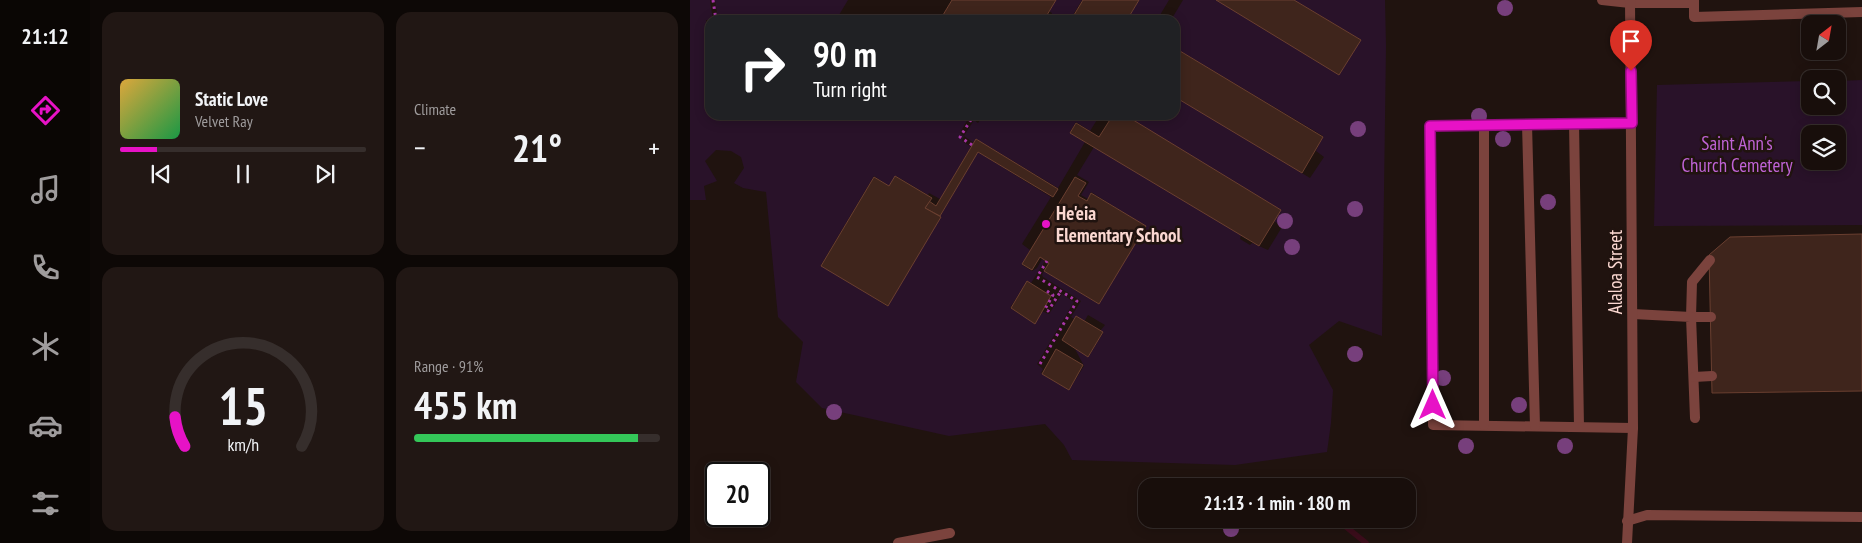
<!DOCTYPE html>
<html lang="en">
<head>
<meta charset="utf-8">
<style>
  :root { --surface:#180e0b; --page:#211714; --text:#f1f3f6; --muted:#9f9c9d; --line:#362e2c; --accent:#e712c6 }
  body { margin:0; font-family:"PT Sans Narrow",sans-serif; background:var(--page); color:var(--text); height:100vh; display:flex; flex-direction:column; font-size:19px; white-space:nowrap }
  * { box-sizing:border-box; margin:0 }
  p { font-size:16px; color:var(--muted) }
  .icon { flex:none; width:28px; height:28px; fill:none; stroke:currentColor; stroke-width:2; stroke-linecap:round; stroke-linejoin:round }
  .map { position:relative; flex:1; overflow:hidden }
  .drawer { display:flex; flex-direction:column; gap:12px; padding:12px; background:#0d0806; width:600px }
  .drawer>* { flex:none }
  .guide { position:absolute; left:15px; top:15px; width:475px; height:105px; border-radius:15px; box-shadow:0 2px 12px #0003,0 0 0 1px var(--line); background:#202124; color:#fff; overflow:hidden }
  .needle { width:32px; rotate:31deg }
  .fabs { position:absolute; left:1111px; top:15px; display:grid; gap:10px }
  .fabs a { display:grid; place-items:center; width:45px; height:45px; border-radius:10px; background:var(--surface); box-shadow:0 2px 12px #0003,0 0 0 1px var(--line); font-size:25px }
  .speed { position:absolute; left:15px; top:462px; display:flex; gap:10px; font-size:25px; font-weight:700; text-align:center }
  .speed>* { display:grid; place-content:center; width:65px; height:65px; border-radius:50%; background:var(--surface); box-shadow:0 2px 12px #0003,0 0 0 1px var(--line); line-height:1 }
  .speed .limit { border:2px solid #111; border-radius:8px; background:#fff; color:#111 }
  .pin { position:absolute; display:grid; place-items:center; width:42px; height:42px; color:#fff; margin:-51px -21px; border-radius:50% 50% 50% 0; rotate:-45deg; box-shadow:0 0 5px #0007 }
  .pin .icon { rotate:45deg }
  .me { position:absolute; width:55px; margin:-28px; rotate:0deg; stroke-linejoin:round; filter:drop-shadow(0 0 4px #0008) }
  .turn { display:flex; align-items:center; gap:18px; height:105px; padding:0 25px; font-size:22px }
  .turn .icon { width:65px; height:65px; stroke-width:2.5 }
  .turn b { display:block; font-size:35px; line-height:42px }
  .big { font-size:38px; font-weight:700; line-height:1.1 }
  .drawer .card { flex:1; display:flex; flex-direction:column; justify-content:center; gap:8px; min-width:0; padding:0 18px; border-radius:15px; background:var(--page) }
  .drawer .dial { align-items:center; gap:0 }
  .dial svg { height:130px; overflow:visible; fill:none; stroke:var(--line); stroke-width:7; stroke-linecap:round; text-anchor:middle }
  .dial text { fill:var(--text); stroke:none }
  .song { display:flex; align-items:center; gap:15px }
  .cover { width:60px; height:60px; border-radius:8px; background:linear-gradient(135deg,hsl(40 70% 55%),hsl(140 70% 35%)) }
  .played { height:5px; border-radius:2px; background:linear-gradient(90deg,var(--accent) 15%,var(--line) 15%) }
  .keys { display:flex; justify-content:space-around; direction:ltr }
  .heat { display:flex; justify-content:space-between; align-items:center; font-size:28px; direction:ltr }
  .charge { height:8px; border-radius:4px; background:linear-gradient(90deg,#34c759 91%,var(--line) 0) }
  .drawer .tiles { flex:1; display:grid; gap:12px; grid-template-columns:repeat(2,1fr) }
  .trip { position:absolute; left:448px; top:478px; width:278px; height:50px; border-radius:15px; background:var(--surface); box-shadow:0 2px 12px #0003,0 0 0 1px var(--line); font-weight:700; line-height:50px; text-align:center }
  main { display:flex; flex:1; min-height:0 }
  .dock { display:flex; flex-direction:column; width:90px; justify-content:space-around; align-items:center; background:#0a0604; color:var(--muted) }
  .dock .icon { width:35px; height:35px }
  .dock .selected { color:var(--accent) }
  .dock b { font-size:22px; color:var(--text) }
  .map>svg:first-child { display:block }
  .green { fill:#291229; fill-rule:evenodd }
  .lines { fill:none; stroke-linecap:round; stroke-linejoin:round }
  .stream { stroke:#3b0d1b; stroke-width:5.5 }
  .building { fill:#3f251c; stroke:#6a3f30 }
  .path { stroke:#a937a9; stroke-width:3; stroke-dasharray:2.5 4; stroke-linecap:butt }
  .service { stroke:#7b433d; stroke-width:10 }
  .tertiary { stroke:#7b433d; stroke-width:10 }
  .tree { fill:#773f7c }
  .route-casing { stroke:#960c81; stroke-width:12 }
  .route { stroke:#e712c6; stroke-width:9 }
  .poi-dot { fill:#e712c6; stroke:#20130f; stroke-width:2 }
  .labels { text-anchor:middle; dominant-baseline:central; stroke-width:5; stroke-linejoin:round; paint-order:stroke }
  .park-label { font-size:19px; fill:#bf63d5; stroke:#20130f }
  .poi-label { font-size:19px; font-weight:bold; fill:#fbd8d1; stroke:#20130f; text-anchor:start }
  .street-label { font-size:19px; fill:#fbd8d1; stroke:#20130f }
</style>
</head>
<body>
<main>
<nav class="dock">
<b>21:12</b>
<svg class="icon selected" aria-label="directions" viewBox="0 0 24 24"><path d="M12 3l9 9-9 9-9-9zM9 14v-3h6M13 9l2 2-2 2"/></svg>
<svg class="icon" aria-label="music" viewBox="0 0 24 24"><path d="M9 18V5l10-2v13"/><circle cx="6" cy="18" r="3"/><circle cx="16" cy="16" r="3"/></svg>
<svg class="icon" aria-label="phone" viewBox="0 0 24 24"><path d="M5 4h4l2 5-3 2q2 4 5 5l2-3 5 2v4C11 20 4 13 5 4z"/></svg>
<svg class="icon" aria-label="climate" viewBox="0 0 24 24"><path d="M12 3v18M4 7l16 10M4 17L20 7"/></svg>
<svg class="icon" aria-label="car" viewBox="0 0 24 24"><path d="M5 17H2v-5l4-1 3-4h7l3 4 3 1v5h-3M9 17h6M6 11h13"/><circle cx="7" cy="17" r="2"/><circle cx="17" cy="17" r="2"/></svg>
<svg class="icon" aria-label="filters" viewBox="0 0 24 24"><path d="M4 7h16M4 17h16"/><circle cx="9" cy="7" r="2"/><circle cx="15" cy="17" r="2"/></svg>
</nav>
<section class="drawer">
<div class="tiles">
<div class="card">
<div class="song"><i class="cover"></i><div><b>Static Love</b><p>Velvet Ray</p></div></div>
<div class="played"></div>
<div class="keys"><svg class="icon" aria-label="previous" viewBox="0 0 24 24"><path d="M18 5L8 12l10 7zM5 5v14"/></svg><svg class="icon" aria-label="pause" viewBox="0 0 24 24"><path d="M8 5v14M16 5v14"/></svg><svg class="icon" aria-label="next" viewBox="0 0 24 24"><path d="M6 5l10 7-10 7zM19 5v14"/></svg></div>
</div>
<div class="card"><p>Climate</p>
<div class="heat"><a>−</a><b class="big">21°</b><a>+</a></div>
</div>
<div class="card dial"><svg viewBox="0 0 100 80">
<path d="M14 69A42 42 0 1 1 86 69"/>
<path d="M14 69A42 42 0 0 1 8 51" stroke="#e712c6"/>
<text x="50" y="56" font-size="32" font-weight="700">15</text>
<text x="50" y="72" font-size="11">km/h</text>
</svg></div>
<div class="card"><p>Range · 91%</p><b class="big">455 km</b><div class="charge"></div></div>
</div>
</section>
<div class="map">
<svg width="1172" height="543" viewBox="0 0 1172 543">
  <rect width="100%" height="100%" fill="#20130f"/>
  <!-- green -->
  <g class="green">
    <path d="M0,0h20l3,20h-7l3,20h1v75h260l-10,18 4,3 10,-16 4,3 3,-4 -4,-3v-1h123l-10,16 -14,-9 -6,10 15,10 -27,46 -82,-49 -2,4 -10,-7 -2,5 9,6 -31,52 -11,-6 -1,2 -32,-19 -7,10 -15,-10 -53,89 66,41 91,-154 73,45 -29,47 8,6 -8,15 10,6 5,-3 5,-9 3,2 -14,22 -4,-2 -17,27 24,15 7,-12 8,3 13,-20 12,8 -37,62 6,5 -2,4 28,17 15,-24 -9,-17 14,7 14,-23 -3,-2 5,-6 -17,-10 -4,7 -8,-6 -2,3 -3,-2 10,-16 -38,-24 -1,-2 2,-4 55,33 46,-78 -54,-34 -3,7 -7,-4 8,-13 -12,-7 17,-28 147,88 -1,4 10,6 2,-2 16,7 14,-23 -8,-6 7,-11 -157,-95h51v-19l135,82 14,-21 -8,-6 7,-15 -148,-88v-28h-4l12,-20h33l142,44 3,-4 -67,-40h91l1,46 -4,290 -43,-15 -30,24 24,45 -2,33 -4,29 -92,13 -163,-5 -8,-15 -19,-21 -96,12 -127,-28 -26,-26 7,-40 -25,-25 -12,-125 -23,-4 -9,-5 10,-15 -3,-11 -10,-6 -15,-1 -11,11 12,20 -13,5 2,14h-16z"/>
    <path d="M25,0h133l-12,20h-118z"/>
    <path d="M365,0h27l-12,20h-21l3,-7 -3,-2z"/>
    <path d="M449,0h30l-12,20h-30z"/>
    <path d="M1172,80v145l-208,1 3,-141 153,-4v25h28v-25zM1120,134h28v27h-28z"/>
  </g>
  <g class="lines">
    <!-- stream -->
    <g class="stream">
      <path d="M179,20v-1"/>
      <path d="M655,526l21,17"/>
    </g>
  </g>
  <!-- building -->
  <g class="building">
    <path d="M262,0h104l-12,20h-31l-9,-5 -3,5h-61z"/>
    <path d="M393,0h56l-12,20h-56z"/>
    <path d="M526,0h78l67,40 -22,35z"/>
    <path d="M485,48l148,89 -21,36 -127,-76z"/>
    <path d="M423,115h12l156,95 -22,36 -189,-113 6,-10 23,14z"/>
    <path d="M286,139l82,50 -5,8 -75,-45 -38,64 -15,-8 4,-7 7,5z"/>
    <path d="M205,176l37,22 -7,10 16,9 -53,89 -67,-40 53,-89 15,9z"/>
    <path d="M385,177l11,6 -8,13 9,5 4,-8 55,33 -47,78 -55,-33 5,-8 -9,-6 -8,13 -10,-6z"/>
    <path d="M1172,234v157l-150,2 -3,-138 21,-18z"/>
    <path d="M337,281l24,15 -16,28 -24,-16z"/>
    <path d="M386,316l27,16 -15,25 -26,-17z"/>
    <path d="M366,349l27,16 -14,25 -27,-16z"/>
  </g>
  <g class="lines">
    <!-- path -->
    <g class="path">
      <path d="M23,0l3,20"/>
      <path d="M282,145l-12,-8 14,-22"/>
      <path d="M357,291l6,4 -8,14 3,2 13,-20"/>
      <path d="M350,364l37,-63 -40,-24 10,-16"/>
    </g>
    <!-- service -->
    <g class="service">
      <path d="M912,0l28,3h64"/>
      <path d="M1004,0v17l168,-5"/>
      <path d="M884,123l5,304"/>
      <path d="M942,123l-202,3 3,299 200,3"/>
      <path d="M794,124v301"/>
      <path d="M837,124l8,302"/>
      <path d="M1020,260l-18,22 -1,35h20"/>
      <path d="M943,314l58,3 4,101"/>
      <path d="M1004,377l18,-1"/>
      <path d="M937,521l20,-6 215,2"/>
      <path d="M208,543l52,-10"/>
    </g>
    <!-- tertiary -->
    <path class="tertiary" d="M937,543l6,-115 -3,-428"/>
  </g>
  <!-- trees -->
  <g class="tree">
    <circle cx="815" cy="8" r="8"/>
    <circle cx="789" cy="116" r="8"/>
    <circle cx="668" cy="129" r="8"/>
    <circle cx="813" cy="139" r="8"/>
    <circle cx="858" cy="202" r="8"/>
    <circle cx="665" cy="209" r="8"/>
    <circle cx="595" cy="221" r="8"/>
    <circle cx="602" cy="247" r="8"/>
    <circle cx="665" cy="354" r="8"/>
    <circle cx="753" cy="378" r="8"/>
    <circle cx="829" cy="405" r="8"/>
    <circle cx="144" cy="412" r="8"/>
    <circle cx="776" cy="446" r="8"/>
    <circle cx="875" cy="446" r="8"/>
    <circle cx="541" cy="529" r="8"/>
  </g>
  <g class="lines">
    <!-- route casing -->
    <g class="route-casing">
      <path id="route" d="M743,405l-3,-279 202,-3 -1,-52"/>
    </g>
    <!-- route -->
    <use href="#route" class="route"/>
  </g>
  <!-- markers -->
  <circle class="poi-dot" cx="356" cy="224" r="5"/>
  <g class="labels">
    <!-- park labels -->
    <g class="park-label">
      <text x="1047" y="143">Saint Ann's<tspan x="1047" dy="22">Church Cemetery</tspan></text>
    </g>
    <!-- poi labels -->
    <g class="poi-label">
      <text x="366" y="213">He'eia<tspan x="366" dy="22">Elementary School</tspan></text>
    </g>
    <!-- street labels -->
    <g class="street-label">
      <text transform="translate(925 272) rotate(-90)">Alaloa Street</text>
    </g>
  </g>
</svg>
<div class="fabs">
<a><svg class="needle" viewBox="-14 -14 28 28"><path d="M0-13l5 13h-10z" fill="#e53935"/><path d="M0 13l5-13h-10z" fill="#9f9c9d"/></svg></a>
<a><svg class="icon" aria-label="search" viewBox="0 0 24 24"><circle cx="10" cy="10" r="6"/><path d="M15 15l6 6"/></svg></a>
<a><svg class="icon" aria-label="layers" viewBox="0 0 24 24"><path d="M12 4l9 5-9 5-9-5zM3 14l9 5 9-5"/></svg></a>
</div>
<div class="speed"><div class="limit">20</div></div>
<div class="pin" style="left:941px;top:71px;background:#d93025"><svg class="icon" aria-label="arrive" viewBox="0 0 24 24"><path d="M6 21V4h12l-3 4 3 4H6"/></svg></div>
<svg class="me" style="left:743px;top:405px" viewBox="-20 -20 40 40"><path d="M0-17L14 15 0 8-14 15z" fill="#e712c6" stroke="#fff" stroke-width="4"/></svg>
<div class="trip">21:13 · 1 min · 180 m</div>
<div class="guide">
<div class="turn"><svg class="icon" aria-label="right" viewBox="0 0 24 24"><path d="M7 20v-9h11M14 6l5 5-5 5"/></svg><div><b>90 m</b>Turn right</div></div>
</div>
</div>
</main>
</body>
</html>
